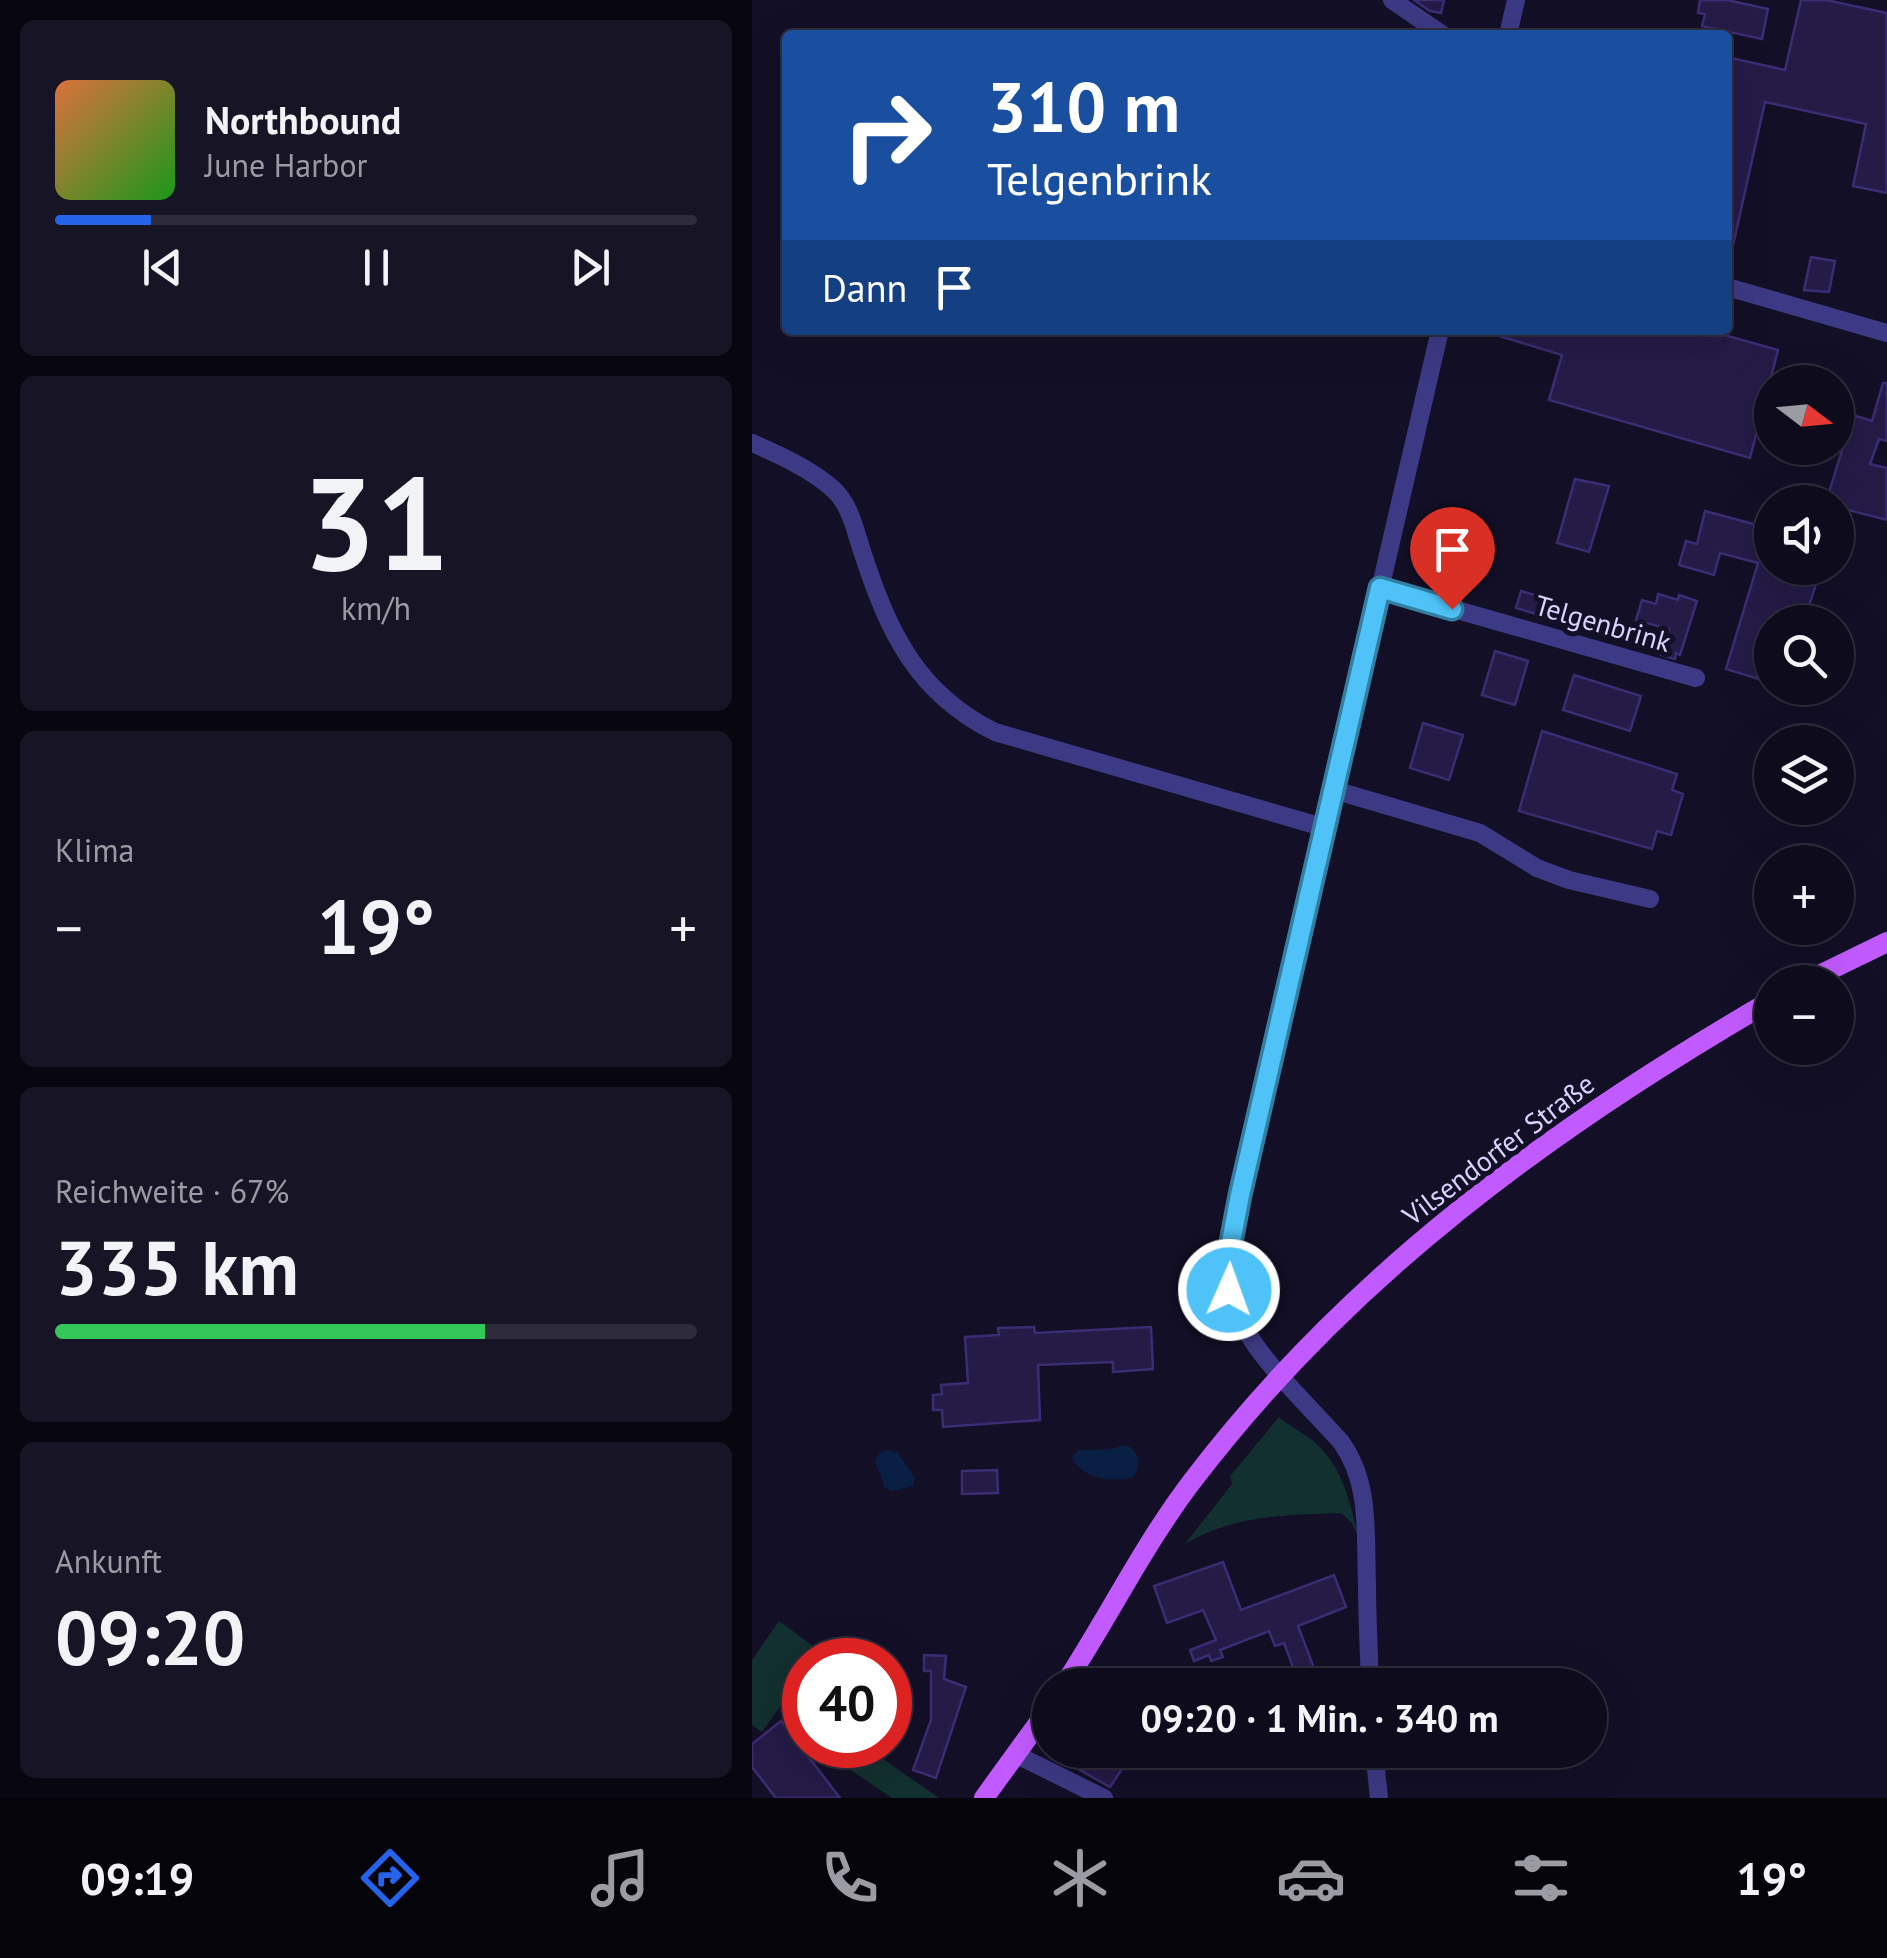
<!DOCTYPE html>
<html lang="de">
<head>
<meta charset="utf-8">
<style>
  :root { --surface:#0e0b1c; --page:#171425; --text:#f1f3f6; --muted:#9b9ba3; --line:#2e2b3b; --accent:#2563eb }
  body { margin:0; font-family:"PT Sans",sans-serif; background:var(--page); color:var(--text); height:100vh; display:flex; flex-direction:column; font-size:38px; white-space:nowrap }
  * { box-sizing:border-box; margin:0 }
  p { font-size:32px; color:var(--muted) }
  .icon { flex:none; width:55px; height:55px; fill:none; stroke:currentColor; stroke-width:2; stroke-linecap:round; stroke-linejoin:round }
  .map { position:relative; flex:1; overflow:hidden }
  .sheet { display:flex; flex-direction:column; gap:20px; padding:20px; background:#08060f; width:752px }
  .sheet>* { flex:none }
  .hud { position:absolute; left:30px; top:30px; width:950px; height:305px; border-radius:10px; box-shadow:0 10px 40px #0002,0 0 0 2px var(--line); background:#1a4fa0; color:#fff; overflow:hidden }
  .needle { width:65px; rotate:106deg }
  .tools { position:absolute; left:1002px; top:365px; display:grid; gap:20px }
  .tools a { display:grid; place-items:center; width:100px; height:100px; border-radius:50%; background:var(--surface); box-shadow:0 10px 40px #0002,0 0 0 2px var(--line); font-size:50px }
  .speed { position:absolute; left:30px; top:1638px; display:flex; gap:20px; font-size:50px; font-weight:700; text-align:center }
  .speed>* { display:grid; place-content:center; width:130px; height:130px; border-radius:50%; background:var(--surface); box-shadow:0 10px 40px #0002,0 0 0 2px var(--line); line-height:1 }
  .speed .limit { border:15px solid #d22; background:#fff; color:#111 }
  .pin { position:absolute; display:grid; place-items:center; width:85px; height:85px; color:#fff; margin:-102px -42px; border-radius:50% 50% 50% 0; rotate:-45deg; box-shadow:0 0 10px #0007 }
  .pin .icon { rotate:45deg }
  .me { position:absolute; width:110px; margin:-55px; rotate:2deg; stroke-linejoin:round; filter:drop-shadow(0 0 8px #0008) }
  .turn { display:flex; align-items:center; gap:35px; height:210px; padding:0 40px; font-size:45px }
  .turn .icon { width:130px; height:130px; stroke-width:2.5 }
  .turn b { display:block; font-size:70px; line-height:85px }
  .then { display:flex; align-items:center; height:95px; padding:0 40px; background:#0003; gap:20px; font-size:38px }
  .big { font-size:75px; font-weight:700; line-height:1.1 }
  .sheet .widget { flex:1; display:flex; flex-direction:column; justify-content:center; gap:15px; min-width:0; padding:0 35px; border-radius:15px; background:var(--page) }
  .sheet .dial { align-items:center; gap:0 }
  .dial b { font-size:130px; line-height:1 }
  .song { display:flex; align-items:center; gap:30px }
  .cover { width:120px; height:120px; border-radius:15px; background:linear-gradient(135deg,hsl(20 70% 55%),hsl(120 70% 35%)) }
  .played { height:10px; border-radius:5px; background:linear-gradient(90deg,var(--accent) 15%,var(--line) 15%) }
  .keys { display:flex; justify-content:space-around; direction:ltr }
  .heat { display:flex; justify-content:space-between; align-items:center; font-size:55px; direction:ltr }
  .charge { height:15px; border-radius:8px; background:linear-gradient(90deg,#34c759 67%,var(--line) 0) }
  .trip { position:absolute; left:280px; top:1668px; width:575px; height:100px; border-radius:50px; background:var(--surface); box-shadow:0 10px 40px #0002,0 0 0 2px var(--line); font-weight:700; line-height:100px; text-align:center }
  .tabs { display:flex; height:160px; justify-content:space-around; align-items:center; background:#06040b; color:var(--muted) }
  .tabs .icon { width:70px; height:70px }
  .tabs .selected { color:var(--accent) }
  .tabs b { font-size:45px; color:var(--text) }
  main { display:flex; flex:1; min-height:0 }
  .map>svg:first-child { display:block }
  .green { fill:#12302f }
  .water { fill:#0a1f44 }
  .building { fill:#241b47; stroke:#3b2d73; stroke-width:2.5 }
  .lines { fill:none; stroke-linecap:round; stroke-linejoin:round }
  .minor { stroke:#3d3a85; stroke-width:18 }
  .major { stroke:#c25bff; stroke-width:20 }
  .route-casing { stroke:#337fa1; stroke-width:25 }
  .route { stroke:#4fc3f7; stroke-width:18 }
  .labels { text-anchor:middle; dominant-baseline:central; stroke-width:10; stroke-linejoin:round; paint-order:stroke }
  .street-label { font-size:28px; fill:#d9d4ff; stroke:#130f26 }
</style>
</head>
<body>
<main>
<section class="sheet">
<div class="widget">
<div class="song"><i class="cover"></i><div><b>Northbound</b><p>June Harbor</p></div></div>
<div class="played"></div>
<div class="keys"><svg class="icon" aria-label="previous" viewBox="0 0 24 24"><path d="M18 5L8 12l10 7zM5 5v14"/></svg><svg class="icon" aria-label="pause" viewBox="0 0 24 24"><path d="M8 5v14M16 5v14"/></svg><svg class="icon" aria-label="next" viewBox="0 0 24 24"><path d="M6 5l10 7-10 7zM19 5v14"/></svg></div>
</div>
<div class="widget dial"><b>31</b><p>km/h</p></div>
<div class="widget"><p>Klima</p>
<div class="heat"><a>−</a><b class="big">19°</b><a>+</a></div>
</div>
<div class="widget"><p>Reichweite · 67%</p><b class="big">335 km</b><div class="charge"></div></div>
<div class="widget"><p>Ankunft</p><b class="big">09:20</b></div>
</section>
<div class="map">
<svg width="1135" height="1798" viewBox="0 0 1135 1798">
  <rect width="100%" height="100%" fill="#130f26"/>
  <!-- green -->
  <g class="green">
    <path d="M527,1417c10,9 23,15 32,22 31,25 39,61 47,98l-6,-14 -11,-10c-56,2 -107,2 -156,31l47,-60 -2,-8z"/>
    <path d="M27,1621l41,30 -6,9h-10v13l-42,59 -10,-7v-65z"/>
    <path d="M91,1745h20l76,53h-47l-46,-31z"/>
  </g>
  <!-- water -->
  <g class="water">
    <path d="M374,1445c14,6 17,21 6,33 -22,3 -48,2 -60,-20l6,-8 32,-1z"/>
    <path d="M136,1450l9,2 18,26 -2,8 -21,5 -7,-3 -10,-27 5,-9z"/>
  </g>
  <!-- building -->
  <g class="building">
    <path d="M662,0h30l-3,13 -11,-2z"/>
    <path d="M948,0h27l41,9 -6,30 -60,-13 3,-12 -7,-1z"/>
    <path d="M1049,0h25l61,13v180l-34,-7 13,-62 -101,-22 -33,148 -5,-1v-192l58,13z"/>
    <path d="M1059,257l24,4 -6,31 -25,-2z"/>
    <path d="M738,330h217l71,20 -28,108 -201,-58 13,-45 -73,-22z"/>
    <path d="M1131,383h4v58l-8,-2 -9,25 17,4v52l-50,-13v-5h-11l27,-87 19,6z"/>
    <path d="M823,479l34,7 -20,66 -32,-9z"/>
    <path d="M953,511l67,18v39h49l-17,54h-32v61l-46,-14 32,-106 -38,-10 -6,22 -35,-10 7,-24 11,3z"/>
    <path d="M769,591l27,8 -5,17 -27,-8z"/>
    <path d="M906,594l20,6 1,-5 18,6 -17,54 -4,-2 -1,6 -14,-4 8,-26 -33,-9 6,-20 14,4z"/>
    <path d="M743,651l33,10 -13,44 -33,-10z"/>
    <path d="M822,675l67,21 -11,35 -67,-21z"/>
    <path d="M671,723l40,12 -14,45 -39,-12z"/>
    <path d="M790,731l135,43 -5,16 11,4 -12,41 -14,-4 -5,18 -133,-38z"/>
    <path d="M282,1327l1,6 116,-6 2,42 -40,3v-10l-75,3 2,55 -97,7 -1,-17h-9v-15l9,-1 -1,-9 27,-2 -3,-46 34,-2 -1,-7z"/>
    <path d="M245,1470l1,23 -36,1v-23z"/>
    <path d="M471,1562l18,48 93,-35 12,32 -48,19 16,42 -18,7 -12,-32 -9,3 -6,-15 -49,19 3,7 -12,4 -2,-6 -15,6 -4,-11 26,-10 -13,-30 -36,13 -13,-37z"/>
    <path d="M172,1655l22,1 -2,23 22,8 -30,91 -23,-8 18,-50v-49h-7z"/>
    <path d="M29,1721l59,77h-64l-24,-31v-23z"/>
    <path d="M342,1750h12l20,13 -16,24 -30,-17z"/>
    <path d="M369,1750h31l-9,14z"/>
  </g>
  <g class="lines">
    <!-- minor -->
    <g class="minor">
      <path d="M640,0l51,35"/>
      <path d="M756,35l8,-35"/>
      <path d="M975,287l160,46"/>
      <path d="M0,443c27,12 59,26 81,46 17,15 22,41 29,62 26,80 54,142 133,181l331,96"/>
      <path d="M628,588l316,90"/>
      <path d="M582,790l146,43 57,35 32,12 81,19"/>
      <path d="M618,1685c-1,-34 -3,-67 -3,-101 -2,-49 4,-101 -26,-142 -38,-44 -109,-103 -113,-163 -2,-28 7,-57 12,-84l200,-865"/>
      <path d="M622,1750l5,48"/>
      <path d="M265,1755l87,43"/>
    </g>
    <!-- major -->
    <g class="major">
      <path d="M1053,982l82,-40"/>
      <path d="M312,1685c44,-67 80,-141 129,-205 156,-205 358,-352 579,-480"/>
      <path d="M232,1798l66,-91"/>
    </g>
  </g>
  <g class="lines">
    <!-- route casing -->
    <g class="route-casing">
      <path id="route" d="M477,1290l-2,-27 13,-68 140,-607 72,21"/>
    </g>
    <!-- route -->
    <use href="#route" class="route"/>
  </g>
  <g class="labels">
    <!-- street labels -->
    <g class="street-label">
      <text transform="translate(851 623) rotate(16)">Telgenbrink</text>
      <text transform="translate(746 1149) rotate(-37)">Vilsendorfer Straße</text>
    </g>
  </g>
</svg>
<div class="tools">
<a><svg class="needle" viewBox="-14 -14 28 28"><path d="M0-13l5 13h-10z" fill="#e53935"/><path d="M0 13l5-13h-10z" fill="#9b9ba3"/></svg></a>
<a><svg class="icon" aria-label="sound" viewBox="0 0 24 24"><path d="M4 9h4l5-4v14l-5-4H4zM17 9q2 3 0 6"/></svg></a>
<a><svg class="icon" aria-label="search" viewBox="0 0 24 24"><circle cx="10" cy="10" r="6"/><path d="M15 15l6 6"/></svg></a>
<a><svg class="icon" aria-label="layers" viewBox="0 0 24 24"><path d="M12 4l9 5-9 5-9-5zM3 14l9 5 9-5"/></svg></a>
<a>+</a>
<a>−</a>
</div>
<div class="speed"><div class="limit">40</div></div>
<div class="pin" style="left:700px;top:609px;background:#d93025"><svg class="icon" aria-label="arrive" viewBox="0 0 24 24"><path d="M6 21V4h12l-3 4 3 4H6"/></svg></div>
<svg class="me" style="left:477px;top:1290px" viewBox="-20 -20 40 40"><circle r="17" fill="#4fc3f7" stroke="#fff" stroke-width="3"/><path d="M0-11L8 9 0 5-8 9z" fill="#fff"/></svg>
<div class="trip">09:20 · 1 Min. · 340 m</div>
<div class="hud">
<div class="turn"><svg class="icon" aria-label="right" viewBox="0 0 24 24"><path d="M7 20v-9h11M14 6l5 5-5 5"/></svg><div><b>310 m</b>Telgenbrink</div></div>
<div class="then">Dann<svg class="icon" aria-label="arrive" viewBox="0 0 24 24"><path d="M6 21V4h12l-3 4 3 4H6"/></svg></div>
</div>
</div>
</main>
<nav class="tabs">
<b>09:19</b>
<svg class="icon selected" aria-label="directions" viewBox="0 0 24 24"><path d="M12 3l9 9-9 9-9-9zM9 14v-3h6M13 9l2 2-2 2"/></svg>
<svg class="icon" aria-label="music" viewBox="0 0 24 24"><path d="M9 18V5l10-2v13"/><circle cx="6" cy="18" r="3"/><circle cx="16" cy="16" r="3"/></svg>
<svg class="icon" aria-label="phone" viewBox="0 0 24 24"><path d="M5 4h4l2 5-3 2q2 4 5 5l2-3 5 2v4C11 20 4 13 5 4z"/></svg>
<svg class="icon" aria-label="climate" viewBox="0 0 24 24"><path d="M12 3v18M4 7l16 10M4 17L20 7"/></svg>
<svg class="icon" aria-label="car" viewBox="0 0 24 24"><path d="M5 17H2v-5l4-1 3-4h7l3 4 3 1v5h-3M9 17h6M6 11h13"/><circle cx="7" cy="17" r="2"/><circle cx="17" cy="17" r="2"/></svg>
<svg class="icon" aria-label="filters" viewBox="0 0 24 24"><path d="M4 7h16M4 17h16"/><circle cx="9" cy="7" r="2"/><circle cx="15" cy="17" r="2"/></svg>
<b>19°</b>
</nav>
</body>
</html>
